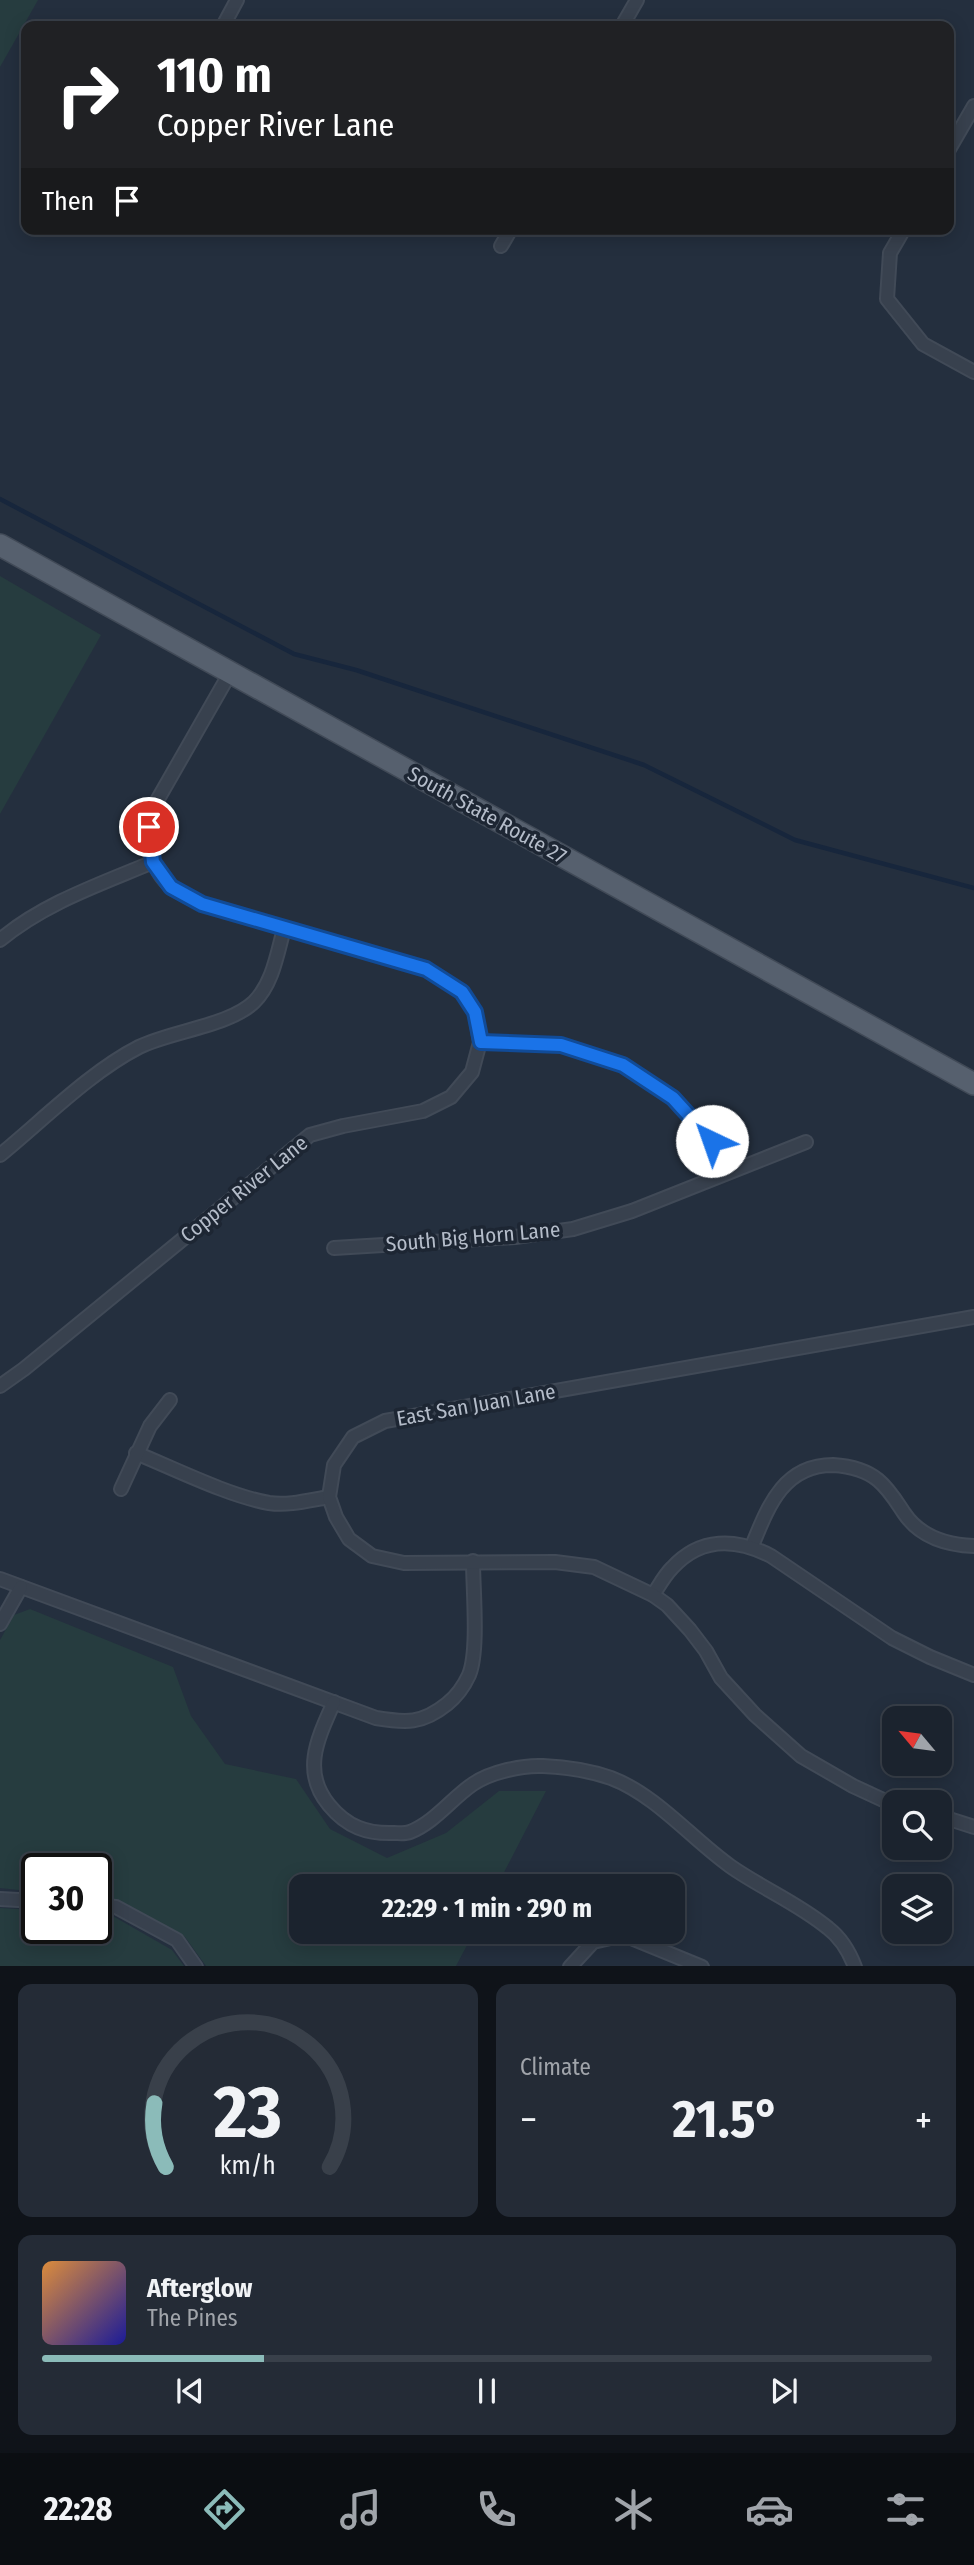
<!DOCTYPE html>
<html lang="en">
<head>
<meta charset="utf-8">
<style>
  :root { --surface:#1b232e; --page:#242b36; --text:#f1f3f6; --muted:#a0a4aa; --line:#39404a; --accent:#8bbbb9 }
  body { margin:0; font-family:"Fira Sans Condensed",sans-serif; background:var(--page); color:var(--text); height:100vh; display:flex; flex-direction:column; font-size:26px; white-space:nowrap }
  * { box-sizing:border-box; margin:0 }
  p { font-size:23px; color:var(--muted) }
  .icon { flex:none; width:38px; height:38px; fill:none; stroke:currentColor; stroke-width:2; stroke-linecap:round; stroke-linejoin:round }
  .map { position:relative; height:1966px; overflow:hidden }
  .panel { display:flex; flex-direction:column; gap:18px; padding:18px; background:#0f1319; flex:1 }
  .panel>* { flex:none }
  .guide { position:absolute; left:21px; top:21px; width:933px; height:214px; border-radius:14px; box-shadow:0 4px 18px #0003,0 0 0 2px var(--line); background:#202124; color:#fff; overflow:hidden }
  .needle { width:46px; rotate:299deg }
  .buttons { position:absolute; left:882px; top:1706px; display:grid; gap:14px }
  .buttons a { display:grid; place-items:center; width:70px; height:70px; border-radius:14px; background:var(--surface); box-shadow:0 4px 18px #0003,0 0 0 2px var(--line); font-size:35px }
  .speed { position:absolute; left:21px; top:1853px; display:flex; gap:14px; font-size:35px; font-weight:700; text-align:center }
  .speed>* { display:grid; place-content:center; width:91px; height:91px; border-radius:50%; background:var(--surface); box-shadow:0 4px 18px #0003,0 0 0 2px var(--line); line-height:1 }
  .speed .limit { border:4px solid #111; border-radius:10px; background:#fff; color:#111 }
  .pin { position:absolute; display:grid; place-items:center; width:60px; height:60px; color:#fff; margin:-30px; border:4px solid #fff; border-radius:50%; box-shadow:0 2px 7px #0007 }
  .me { position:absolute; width:77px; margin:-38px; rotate:318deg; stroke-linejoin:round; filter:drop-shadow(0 0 5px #0008) }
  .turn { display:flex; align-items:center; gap:24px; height:147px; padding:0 21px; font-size:32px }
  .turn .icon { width:91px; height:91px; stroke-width:2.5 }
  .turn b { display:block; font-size:49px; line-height:60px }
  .then { display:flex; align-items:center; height:66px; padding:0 21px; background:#0003; gap:14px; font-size:26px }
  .big { font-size:52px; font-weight:700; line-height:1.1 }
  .panel .tile { flex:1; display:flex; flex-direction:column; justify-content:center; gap:10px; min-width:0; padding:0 24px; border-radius:14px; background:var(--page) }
  .panel .dial { align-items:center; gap:0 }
  .dial svg { height:182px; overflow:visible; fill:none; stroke:var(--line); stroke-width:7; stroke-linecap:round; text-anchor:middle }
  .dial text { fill:var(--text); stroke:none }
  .song { display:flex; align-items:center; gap:21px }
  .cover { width:84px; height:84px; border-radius:10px; background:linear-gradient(135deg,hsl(30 70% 55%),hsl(240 70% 35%)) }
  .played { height:7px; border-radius:4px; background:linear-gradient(90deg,var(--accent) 25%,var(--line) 25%) }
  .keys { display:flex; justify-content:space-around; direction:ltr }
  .heat { display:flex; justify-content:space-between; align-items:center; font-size:38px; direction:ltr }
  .panel .tiles { flex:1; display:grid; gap:18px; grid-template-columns:1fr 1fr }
  .tile:last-child { grid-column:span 2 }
  .trip { position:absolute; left:289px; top:1874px; width:396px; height:70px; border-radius:14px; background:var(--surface); box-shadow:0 4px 18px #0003,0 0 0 2px var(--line); font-weight:700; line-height:70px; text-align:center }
  .dock { display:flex; height:112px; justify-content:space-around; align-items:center; background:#0b0e12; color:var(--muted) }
  .dock .icon { width:49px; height:49px }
  .dock .selected { color:var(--accent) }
  .dock b { font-size:32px; color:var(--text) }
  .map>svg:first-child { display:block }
  .green { fill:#263c3f }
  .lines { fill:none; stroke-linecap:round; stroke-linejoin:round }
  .stream { stroke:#17263c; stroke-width:4.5 }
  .minor-casing { stroke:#414a57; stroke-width:16 }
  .primary-casing { stroke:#414a57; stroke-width:24 }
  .minor { stroke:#38414e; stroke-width:12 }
  .primary { stroke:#56606e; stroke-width:21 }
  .route-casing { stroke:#114b97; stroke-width:18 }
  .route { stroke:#1a73e8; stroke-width:12 }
  .labels { text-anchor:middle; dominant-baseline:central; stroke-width:7; stroke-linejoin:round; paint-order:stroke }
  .street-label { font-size:21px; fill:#b4bcc9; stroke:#1d2633 }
</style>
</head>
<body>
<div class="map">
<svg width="974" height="1967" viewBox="0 0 974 1967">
  <rect width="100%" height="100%" fill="#242f3e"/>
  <!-- green -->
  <g class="green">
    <path d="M0,0h38l-38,67z"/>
    <path d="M0,576l101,59 -101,179z"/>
    <path d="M30,1609l143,58 18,49 34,48 71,15 34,50 57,29 59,-25 53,-42h47l-49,95h-196v46h173l-18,34h-250l-21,-29 -67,-37 -22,-3v-28h-59v23l-37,-4v-248l14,-25z"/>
    <path d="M0,1908l37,2v18h59v-14l15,1 61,35 12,16h-184z"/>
  </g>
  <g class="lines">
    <!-- stream -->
    <path class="stream" d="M0,499l294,155 62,16 288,95 151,75 179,48"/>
    <!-- minor casing -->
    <g class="minor-casing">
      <g id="minor">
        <path d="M223,26l14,-26"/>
        <path d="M622,26l15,-26"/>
        <path d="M948,151l26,-45"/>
        <path d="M904,229l-14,24 -3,46 36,45 51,28"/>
        <path d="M501,246l10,-17"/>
        <path d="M0,940c44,-37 101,-56 153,-78"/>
        <path d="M480,1042l81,3 62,20 50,33 38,43 16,31"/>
        <path d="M0,1155c43,-35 90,-83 139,-108 32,-16 90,-21 115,-45 19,-19 23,-48 30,-73"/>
        <path d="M334,1248l181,-11 58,-8 59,-18 174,-69"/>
        <path d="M0,1386l24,-17 286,-234 33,-9 80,-15 28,-14 21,-25 8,-30 -5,-30 -13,-20 -36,-23 -224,-65c-10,-5 -21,-10 -29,-16 -26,-19 -26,-54 -19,-82l76,-133"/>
        <path d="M136,1453c39,16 93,43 133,50 20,3 41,-3 60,-6"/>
        <path d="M121,1489l29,-63 20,-26"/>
        <path d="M752,1546c16,-39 31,-81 81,-81 15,1 33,5 45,15 11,9 18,21 26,33 16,24 43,32 70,33"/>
        <path d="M0,1579l376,139c30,5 46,6 71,-14 10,-8 17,-18 22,-29 10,-24 4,-86 4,-114"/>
        <path d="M653,1595c6,-9 11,-19 19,-27 28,-31 64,-30 99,-12l121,82 38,19 44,18"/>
        <path d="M0,1624l21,-37"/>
        <path d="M334,1702c-16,36 -33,69 -5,103 18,22 38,29 65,28 5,0 11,1 16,-1 25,-10 41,-33 63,-48 18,-12 49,-19 70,-18 22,1 48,5 68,12 45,17 81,61 119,88 31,22 68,37 98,62 13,10 21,23 27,39"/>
        <path d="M894,1805l-41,-19 -52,-30 -46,-41 -34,-37 -15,-27 -16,-21 -23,-25 -14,-10 -59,-28 -39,-5 -151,1 -32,-7 -23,-17 -13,-22 -7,-20 5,-32 19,-28 32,-16 589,-104"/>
        <path d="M940,1816l34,11"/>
        <path d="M0,1899l37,2"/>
        <path d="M96,1905l20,2 61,33 19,27"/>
        <path d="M570,1967l23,-25 31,-7 78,32"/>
      </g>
    </g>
    <!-- primary casing -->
    <g class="primary-casing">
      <path id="primary" d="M0,545l974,539"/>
    </g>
    <!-- minor -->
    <use href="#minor" class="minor"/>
    <!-- primary -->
    <use href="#primary" class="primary"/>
  </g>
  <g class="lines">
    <!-- route casing -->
    <g class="route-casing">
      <path id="route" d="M149,827l4,35 18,25 31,17 224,65 36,23 13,20 6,30 80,3 62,20 50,33 39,43"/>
    </g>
    <!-- route -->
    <use href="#route" class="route"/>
  </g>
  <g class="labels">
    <!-- street labels -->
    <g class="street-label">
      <text transform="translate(487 815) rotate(29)">South State Route 27</text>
      <text transform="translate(244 1189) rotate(-39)">Copper River Lane</text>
      <text transform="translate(473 1237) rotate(-5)">South Big Horn Lane</text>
      <text transform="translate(476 1405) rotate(-10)">East San Juan Lane</text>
    </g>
  </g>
</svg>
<div class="buttons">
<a><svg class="needle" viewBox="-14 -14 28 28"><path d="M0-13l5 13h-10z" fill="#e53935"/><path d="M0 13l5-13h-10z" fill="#a0a4aa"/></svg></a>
<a><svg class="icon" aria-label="search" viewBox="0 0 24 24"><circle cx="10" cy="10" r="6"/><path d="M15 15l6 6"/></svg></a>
<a><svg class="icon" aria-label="layers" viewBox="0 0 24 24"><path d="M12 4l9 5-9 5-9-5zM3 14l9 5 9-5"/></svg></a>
</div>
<div class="speed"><div class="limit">30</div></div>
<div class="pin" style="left:149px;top:827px;background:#d93025"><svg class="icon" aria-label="arrive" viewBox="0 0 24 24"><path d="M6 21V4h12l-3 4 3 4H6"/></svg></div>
<svg class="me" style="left:712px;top:1141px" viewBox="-20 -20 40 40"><circle r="19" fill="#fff"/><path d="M0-13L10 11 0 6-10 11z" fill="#1a73e8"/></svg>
<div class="trip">22:29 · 1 min · 290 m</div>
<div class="guide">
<div class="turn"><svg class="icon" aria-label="right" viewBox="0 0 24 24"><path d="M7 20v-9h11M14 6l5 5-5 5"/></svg><div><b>110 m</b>Copper River Lane</div></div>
<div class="then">Then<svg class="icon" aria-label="arrive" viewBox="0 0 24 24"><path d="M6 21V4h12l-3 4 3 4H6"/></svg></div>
</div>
</div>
<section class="panel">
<div class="tiles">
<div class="tile dial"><svg viewBox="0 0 100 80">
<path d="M14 69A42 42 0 1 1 86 69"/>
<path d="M14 69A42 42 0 0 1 9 41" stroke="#8bbbb9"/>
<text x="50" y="56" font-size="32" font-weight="700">23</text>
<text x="50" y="72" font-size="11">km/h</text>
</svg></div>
<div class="tile"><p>Climate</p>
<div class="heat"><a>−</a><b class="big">21.5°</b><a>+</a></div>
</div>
<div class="tile">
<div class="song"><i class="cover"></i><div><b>Afterglow</b><p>The Pines</p></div></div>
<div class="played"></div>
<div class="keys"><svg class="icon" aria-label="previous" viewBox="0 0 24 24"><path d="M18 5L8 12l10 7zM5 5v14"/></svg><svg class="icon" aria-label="pause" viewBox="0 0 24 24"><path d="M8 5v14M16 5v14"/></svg><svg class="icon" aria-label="next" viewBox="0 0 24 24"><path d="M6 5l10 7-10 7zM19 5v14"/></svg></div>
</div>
</div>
</section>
<nav class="dock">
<b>22:28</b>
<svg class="icon selected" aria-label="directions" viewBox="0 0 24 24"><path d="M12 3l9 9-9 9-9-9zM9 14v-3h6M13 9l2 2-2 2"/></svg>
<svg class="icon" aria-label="music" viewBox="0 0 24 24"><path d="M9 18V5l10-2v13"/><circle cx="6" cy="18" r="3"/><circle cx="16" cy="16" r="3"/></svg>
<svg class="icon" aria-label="phone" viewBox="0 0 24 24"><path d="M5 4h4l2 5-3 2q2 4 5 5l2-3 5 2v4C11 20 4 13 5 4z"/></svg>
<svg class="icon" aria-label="climate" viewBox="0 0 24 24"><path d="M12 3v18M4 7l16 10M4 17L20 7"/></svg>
<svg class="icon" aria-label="car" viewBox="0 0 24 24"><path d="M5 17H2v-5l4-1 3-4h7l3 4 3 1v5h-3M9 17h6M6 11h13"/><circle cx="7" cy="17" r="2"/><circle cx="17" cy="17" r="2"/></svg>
<svg class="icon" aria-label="filters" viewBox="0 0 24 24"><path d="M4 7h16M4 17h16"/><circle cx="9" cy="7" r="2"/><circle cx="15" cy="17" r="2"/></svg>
</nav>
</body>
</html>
